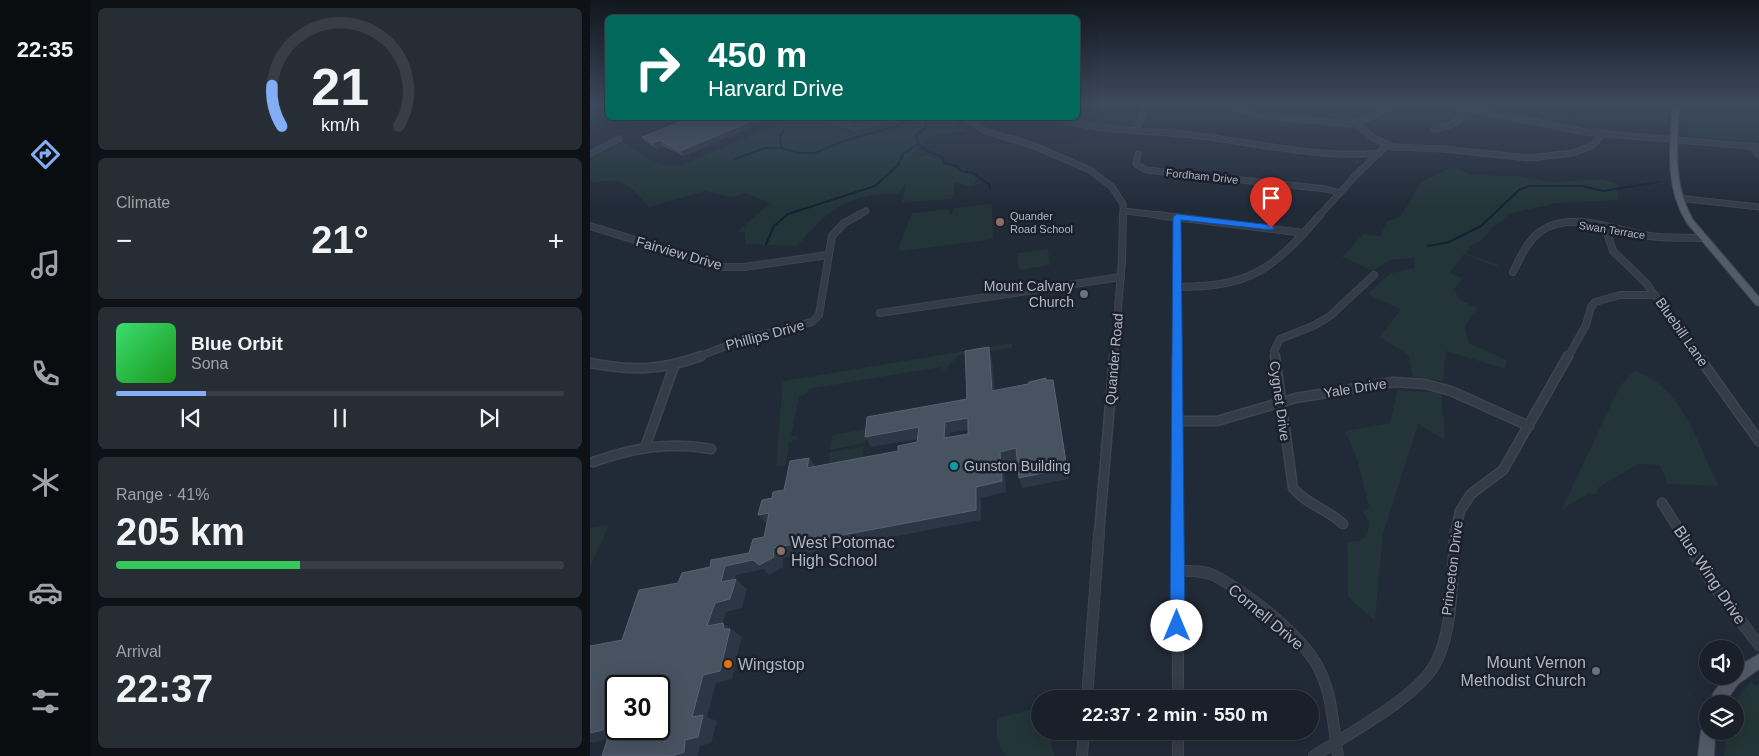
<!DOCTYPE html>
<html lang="en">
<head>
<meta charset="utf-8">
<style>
  :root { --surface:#192029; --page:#262d35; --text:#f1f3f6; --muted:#9fa3a8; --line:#373e46; --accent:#83adf5 }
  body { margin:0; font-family:Arial,sans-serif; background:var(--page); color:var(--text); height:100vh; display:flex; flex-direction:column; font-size:19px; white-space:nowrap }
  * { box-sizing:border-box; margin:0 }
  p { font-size:16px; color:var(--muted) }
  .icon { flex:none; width:28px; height:28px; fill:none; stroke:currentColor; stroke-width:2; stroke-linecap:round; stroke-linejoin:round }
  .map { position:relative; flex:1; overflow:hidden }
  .details { display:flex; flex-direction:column; gap:8px; padding:8px; background:#0e1217; width:500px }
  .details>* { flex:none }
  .top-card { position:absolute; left:15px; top:15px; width:475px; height:105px; border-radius:8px; box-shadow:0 5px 20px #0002,0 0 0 1px var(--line); background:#00695c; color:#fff; overflow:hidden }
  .buttons { position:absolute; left:1109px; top:640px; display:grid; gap:10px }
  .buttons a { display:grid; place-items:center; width:45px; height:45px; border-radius:50%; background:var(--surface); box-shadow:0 5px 20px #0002,0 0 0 1px var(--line); font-size:25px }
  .speed { position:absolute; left:15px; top:675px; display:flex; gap:10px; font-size:25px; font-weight:700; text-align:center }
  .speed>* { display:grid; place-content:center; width:65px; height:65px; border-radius:50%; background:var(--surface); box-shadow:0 5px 20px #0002,0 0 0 1px var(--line); line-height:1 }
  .speed .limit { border:2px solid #111; border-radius:8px; background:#fff; color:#111 }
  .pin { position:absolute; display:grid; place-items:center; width:42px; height:42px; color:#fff; margin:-51px -21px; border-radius:50% 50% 50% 0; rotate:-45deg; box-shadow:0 0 5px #0007 }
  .pin .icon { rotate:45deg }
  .me { position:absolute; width:55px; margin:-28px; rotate:0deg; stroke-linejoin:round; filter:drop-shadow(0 0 4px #0008) }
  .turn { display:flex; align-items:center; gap:18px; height:105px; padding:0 20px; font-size:22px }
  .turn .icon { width:65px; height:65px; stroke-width:2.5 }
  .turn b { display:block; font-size:35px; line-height:42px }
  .big { font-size:38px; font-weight:600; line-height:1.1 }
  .details .widget { flex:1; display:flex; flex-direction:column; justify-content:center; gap:8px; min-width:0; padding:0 18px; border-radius:8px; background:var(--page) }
  .details .dial { align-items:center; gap:0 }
  .dial svg { height:130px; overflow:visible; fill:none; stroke:var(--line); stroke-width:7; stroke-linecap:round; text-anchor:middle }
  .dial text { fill:var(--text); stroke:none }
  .song { display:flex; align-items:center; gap:15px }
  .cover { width:60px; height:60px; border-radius:8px; background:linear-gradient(135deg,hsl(140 70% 55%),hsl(120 70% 35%)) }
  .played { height:5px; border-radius:2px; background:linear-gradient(90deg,var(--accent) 20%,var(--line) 20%) }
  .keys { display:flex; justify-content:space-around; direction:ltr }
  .heat { display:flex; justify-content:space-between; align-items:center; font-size:28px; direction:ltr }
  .charge { height:8px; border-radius:4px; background:linear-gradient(90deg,#34c759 41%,var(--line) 0) }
  .trip { position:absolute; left:441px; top:690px; width:288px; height:50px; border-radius:25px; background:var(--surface); box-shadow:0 5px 20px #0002,0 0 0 1px var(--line); font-weight:600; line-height:50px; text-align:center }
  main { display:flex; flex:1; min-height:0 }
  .tabs { display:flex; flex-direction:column; width:90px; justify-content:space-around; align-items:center; background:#0a0d10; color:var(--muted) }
  .tabs .icon { width:35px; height:35px }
  .tabs .selected { color:var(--accent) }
  .tabs b { font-size:22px; color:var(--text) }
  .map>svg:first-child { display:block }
  .green { fill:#233538 }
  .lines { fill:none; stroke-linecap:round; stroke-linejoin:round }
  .stream { stroke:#152134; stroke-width:2 }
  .minor-far3-casing { stroke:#3e4551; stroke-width:7 }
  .minor-far2-casing { stroke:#3e4551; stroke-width:8 }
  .minor-far1-casing { stroke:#3e4551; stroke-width:11 }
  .minor-casing { stroke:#3e4551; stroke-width:12 }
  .major-casing { stroke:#3e4551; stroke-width:2 }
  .minor-far3 { stroke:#343c48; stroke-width:5 }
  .minor-far2 { stroke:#343c48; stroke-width:6 }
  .minor-far1 { stroke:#343c48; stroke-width:8 }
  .minor { stroke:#343c48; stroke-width:10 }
  .major { fill:#525b68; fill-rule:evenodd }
  .wall { fill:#3c4656 }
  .shaded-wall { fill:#2c3645 }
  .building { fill:#485362; stroke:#586271; fill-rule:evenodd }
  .route { fill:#1a73e8; stroke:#114b97 }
  .education-dot { fill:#8d6e63; stroke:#1a212c; stroke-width:2 }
  .worship-dot { fill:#6b7280; stroke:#1a212c; stroke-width:2 }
  .culture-dot { fill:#0f9aa8; stroke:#1a212c; stroke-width:2 }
  .food-dot { fill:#e8710a; stroke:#1a212c; stroke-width:2 }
  .labels { text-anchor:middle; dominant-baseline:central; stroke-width:5; stroke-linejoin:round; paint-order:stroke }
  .far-street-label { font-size:11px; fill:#afb7c4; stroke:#1a212c }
  .far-poi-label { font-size:11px; fill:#afb7c4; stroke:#1a212c; text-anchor:start }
  .street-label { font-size:14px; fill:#afb7c4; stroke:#1a212c }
  .poi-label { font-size:14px; fill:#afb7c4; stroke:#1a212c; text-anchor:end }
  .near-poi-label { font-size:16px; fill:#afb7c4; stroke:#1a212c; text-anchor:start }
  .near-street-label { font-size:16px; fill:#afb7c4; stroke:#1a212c }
</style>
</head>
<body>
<main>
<nav class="tabs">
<b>22:35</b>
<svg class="icon selected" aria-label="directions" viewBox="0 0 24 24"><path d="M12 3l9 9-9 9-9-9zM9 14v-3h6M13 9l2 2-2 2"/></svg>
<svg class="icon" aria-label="music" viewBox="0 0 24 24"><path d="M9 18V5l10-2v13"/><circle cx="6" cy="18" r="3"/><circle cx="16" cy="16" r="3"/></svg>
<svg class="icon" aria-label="phone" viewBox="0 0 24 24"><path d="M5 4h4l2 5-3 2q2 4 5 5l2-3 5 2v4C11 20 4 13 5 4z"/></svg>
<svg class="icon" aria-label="climate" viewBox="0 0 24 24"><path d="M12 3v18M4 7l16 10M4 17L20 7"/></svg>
<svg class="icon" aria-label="car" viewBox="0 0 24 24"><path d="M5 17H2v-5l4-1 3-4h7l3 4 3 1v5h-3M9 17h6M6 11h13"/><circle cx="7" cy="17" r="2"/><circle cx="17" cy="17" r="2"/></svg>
<svg class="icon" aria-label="filters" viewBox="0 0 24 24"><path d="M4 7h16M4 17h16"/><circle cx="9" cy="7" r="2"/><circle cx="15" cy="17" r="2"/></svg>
</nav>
<section class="details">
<div class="widget dial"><svg viewBox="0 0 100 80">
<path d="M14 69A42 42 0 1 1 86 69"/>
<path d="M14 69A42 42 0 0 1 8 44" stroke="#83adf5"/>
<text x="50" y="56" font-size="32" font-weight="700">21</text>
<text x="50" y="72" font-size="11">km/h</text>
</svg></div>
<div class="widget"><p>Climate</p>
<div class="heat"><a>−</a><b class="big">21°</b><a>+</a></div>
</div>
<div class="widget">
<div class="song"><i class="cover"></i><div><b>Blue Orbit</b><p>Sona</p></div></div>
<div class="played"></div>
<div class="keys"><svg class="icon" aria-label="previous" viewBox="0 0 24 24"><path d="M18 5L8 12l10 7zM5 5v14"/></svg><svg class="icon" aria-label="pause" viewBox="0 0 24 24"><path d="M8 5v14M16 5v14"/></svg><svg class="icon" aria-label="next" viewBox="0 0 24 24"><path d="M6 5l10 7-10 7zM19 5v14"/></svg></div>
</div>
<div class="widget"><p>Range · 41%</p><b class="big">205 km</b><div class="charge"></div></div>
<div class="widget"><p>Arrival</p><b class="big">22:37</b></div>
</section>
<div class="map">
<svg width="1169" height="756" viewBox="0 0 1169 756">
  <rect width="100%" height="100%" fill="#212a37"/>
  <!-- green -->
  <g class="green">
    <path d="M986,104h93l-2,20 -29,-7 -64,-5z"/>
    <path d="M1094,104h75v39l-69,-7 -2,-3z"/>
    <path d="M204,118h29l23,9 -3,2 9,4 44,-15h61l2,9 7,4 -34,5 -2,-1 -21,23 8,1 9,-4 39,14 11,9 -1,7 -7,1 -13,-4 -3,17 -50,3 5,-20 -9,12c-44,-3 -74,17 -100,52l-53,-2v-11l-7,-2 32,-28 -25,-10 -14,4 -26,-6 -56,16c-18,-20 -27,-32 -55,-24l-4,-4v-20l33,-17c20,12 35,27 59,23z"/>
    <path d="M862,167l20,8 47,1 31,6 54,-3 14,6v15l-61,3 -49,11 -4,6 -13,8 -10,13 -10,5 -5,7 33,12 -1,2 -34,-13 -14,19 12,5 -7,10 3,11 19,9 -12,18 3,17 39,17 -2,9 -59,-18 -3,30 -30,-4 -5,-22 -29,-18 22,-27 -33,-16 23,-21 24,-5 -1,-10 -25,2 -16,11 -31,-14 21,-23 17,2 7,-15 13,-4 21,-35z"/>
    <path d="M402,204l1,35 -90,12 -5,-2 14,-36 37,-4v6l3,-1 1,-6z"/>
    <path d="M458,249l2,16 -31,5 -2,-17z"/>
    <path d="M422,343v5l-53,7 -15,15 -3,-3 -133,22 -1,5 -8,2 -8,40h6v3l-8,3 -3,23 -10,1 7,-85z"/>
    <path d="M1045,370c8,5 19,9 26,16 31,27 39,65 58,100l-51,-2 -8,-19 -22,-1 -39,23 -4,8 -6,-2 -27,16 58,-123z"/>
    <path d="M808,390l43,3 4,41 -2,5 -25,-15 -35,110 -8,87 -27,-24 -1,-55 12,-1 8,-6 2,-12 -6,-11 6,-5 -11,-45 -13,-31 45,-8z"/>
    <path d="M276,429l-1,14 -35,7 2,-15z"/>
    <path d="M274,446l-1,15 -35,7 2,-16z"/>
    <path d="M19,525l-19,42v-39z"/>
    <path d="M1161,682l5,4 3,-3v73h-35l3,-25h8c0,-25 -2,-30 16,-49z"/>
    <path d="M450,707v24h7l8,25h-49l-9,-15v-21l4,-3z"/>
  </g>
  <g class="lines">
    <!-- stream -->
    <g class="stream">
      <path d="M194,130l-4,6 1,12 18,5h15l36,-14 47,-13 13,-8"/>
      <path d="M328,144l9,7 15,6 2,6 14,4 3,4 12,2 17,12v4"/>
      <path d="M145,159l30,-11h16"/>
      <path d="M176,244l8,-18 14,-12 87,-28 23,-21 5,-11 15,-10 -2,-9 10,-7v-10"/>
      <path d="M838,246l21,-4 32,-16 38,-36 10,-4h53l21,5 56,-9"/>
    </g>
    <!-- minor-far3 casing -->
    <g class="minor-far3-casing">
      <g id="minor-far3">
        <path d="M631,104l44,12 84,8 17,-5 31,-15"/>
        <path d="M855,104l140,28 174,15"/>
        <path d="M238,118l27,10 34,-10"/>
        <path d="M375,118l20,13 47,14 58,25 22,17 11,17v12"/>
        <path d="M466,118c44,14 91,12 136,17 60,7 127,24 187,18"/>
        <path d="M765,123l19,15 19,9 50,2 86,9 44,-5 18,-7 14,-13"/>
        <path d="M844,129l17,-4 8,-5 3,-16"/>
        <path d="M547,130l9,-26"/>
        <path d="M1162,146l7,9"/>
        <path d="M0,154l29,-15"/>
        <path d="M548,154l-2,10 10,6 180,19 14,4"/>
        <path d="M1088,198l81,9"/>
        <path d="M534,211l43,5"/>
        <path d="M266,216l10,-5"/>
        <path d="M729,216l36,-40 32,-31"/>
      </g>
    </g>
    <!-- minor-far2 casing -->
    <g class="minor-far2-casing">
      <g id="minor-far2">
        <path d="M567,215l147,18"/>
        <path d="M587,217v140"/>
        <path d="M0,226l133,41h21l84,-12"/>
        <path d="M1015,226l8,25 33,32 53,74"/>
        <path d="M923,272c7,-14 15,-32 28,-41 32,-21 76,0 109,5 18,3 36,1 54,2"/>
        <path d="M586,287c75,0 96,-17 144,-72"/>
        <path d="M290,313l241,-36"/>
        <path d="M107,357l51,-19 64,-16 7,-7 13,-79 12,-13 15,-8"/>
        <path d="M524,357l8,-97 1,-45"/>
        <path d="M685,357l-1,-6 6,-12 33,-13 17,-10 44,-41"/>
        <path d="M978,357l18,-32 5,-18 4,-5 25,-7h35"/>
      </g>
    </g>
    <!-- minor-far1 casing -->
    <g class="minor-far1-casing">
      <g id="minor-far1">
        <path d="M587,356l1,178"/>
        <path d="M685,356l18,132c14,17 34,21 50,36"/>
        <path d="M1108,356l61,85"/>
        <path d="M0,363c42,8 70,8 111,-7"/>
        <path d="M586,421h41l79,-23 98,-16 31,2 26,7 78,35"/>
        <path d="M56,445l28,-79"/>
        <path d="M3,462c40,-14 76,-21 118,-13"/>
        <path d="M1072,503l20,31"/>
        <path d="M509,534l15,-178"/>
        <path d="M865,534l5,-23 11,-17 32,-24 65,-114"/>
      </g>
    </g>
    <!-- minor casing -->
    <g class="minor-casing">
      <g id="minor">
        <path d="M588,533v166"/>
        <path d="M1091,533l33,53 45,59"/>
        <path d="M587,571c13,0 26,-1 38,5 34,18 91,62 106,97 12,26 12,55 17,83"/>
        <path d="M497,699l12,-166"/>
        <path d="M588,731v25"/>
        <path d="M492,756l2,-25"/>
        <path d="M724,756c32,-21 104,-59 121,-92 19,-34 17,-92 20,-131"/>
      </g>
    </g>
    <!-- major casing -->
    <g class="major-casing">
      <g id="major">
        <path d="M1083,104h6c-2,40 -7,80 14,116l66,77v9l-3,-1 -69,-82c-23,-37 -17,-78 -14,-119z"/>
        <path d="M1169,654v15l-21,15 -14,20h-15l5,-12 12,-16h9v-8z"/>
        <path d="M1118,724v7h7l-1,25h-16l3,-25 2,-5z"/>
      </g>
    </g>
    <!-- minor-far3 -->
    <use href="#minor-far3" class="minor-far3"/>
    <!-- minor-far2 -->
    <use href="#minor-far2" class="minor-far2"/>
    <!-- minor-far1 -->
    <use href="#minor-far1" class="minor-far1"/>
    <!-- minor -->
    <use href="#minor" class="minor"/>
    <!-- major -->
    <use href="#major" class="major"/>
  </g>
  <!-- wall -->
  <path class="wall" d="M101,118h70l2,4 -80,34 -20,-10 -6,3 -11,-7 -4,-5z"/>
  <!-- shaded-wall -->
  <g class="shaded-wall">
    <path d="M169,118h2l2,4 -80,34 -3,-5z"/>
    <path d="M70,140l3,6 -6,3 -4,-6z"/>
    <path d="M399,347l3,12 4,43 -4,-11z"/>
    <path d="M463,380l16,99 -47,9 -3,-10z"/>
    <path d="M378,418l5,11 -23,4 -1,16 -5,-11 1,-16z"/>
    <path d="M329,427l5,11 -53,9 -6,-10z"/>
    <path d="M426,448l4,11 -16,4 2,29 -25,6v22l-198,38v9l-14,8 -5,-6 -28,6 -4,16 -11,-9 4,-16 48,-18 203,-61 24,-35z"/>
    <path d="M219,458l8,10h-10z"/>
    <path d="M179,513l-1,12 -10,-10z"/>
    <path d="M146,579l11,10 -5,19 -16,4 -7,23 -12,-9 8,-23z"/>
    <path d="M133,623l19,14 -10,42 -16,4 -9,34 10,4 -6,22 -11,3 -2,10h-26l13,-16 18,-65 21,-46z"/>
    <path d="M21,728l17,7 -38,8v-10z"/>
  </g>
  <!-- building -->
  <g class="building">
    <path d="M101,118h68l-79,33 -20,-11 -7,3 -11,-6z"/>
    <path d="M399,347l3,44 36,-7 1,-2 17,-4v2h7l14,88 -48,10 -3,-30 -16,4 2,29 -26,6v23l-203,38 1,9 -15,8 -6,-5 -28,6 -4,16 15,-3 -6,20 -15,4 -8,23 16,-3 1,6h6l-10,42 -17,4 -11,42 11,-2 -5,22 -13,3 -1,12 -12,4h-70l9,-28 -21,5v-87l32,-6 17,-50 39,-7 4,-10 28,-6 1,-7 38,-7 4,-14 11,-2 5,-24 -11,2 4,-15 10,-2 1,-6 11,-2 6,-29 19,-3 -2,10 91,-17v-5l19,-4 2,-15 -54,10 2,-20 100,-18 -2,-48zM378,418v16l-24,4 1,-16zM26,686h43v43h-43z"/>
  </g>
  <!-- sky -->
  <linearGradient id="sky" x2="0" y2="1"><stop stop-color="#12171e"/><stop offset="0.5" stop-color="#3d4a5e"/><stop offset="1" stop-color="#3d4a5e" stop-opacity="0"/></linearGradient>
  <rect width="1169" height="209" fill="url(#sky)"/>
  <!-- route -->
  <path class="route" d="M587,214l94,11 4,3 -4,2 -90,-10 4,406 -2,5 -6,3 -5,-3 -2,-5 3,-409z"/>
  <!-- markers -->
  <g class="education-dot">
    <circle cx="410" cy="222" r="5"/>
    <circle cx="191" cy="551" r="5"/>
  </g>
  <g class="worship-dot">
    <circle cx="494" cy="294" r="5"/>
    <circle cx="1006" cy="671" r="5"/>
  </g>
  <circle class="culture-dot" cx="364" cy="466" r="5"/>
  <circle class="food-dot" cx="138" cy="664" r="5"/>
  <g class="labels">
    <!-- far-street labels -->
    <g class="far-street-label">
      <text transform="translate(612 176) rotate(6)">Fordham Drive</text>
      <text transform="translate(1022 230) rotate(9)">Swan Terrace</text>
    </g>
    <!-- far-poi labels -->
    <g class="far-poi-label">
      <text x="420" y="216">Quander<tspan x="420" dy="13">Road School</tspan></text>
    </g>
    <!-- street labels -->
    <g class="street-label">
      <text transform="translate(89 253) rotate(16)">Fairview Drive</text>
      <text transform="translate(1092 332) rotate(55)">Bluebill Lane</text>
      <text transform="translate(175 335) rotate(-15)">Phillips Drive</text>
      <text transform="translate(524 359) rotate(-85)">Quander Road</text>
      <text transform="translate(765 388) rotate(-9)">Yale Drive</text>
      <text transform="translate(690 401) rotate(82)">Cygnet Drive</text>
      <text transform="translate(862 568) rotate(-83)">Princeton Drive</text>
    </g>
    <!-- poi labels -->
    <g class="poi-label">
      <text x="484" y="286">Mount Calvary<tspan x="484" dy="16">Church</tspan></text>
      <text x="374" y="466" text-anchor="start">Gunston Building</text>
    </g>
    <!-- near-poi labels -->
    <g class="near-poi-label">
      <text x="201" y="542">West Potomac<tspan x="201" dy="18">High School</tspan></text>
      <text x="996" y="662" text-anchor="end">Mount Vernon<tspan x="996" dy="18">Methodist Church</tspan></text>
      <text x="148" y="664">Wingstop</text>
    </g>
    <!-- near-street labels -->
    <g class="near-street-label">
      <text transform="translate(1120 575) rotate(56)">Blue Wing Drive</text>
      <text transform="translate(676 617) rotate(40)">Cornell Drive</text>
    </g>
  </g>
</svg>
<div class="buttons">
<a><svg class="icon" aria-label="sound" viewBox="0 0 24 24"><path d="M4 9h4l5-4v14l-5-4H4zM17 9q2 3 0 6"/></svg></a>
<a><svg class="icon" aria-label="layers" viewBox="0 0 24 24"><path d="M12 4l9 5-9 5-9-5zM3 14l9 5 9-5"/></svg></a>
</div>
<div class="speed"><div class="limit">30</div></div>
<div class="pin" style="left:681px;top:228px;background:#d93025"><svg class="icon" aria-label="arrive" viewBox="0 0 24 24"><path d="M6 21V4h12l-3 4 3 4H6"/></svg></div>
<svg class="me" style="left:587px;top:626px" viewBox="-20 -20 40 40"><circle r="19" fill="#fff"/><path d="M0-13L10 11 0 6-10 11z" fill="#1a73e8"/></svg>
<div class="trip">22:37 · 2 min · 550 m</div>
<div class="top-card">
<div class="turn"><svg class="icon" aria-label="right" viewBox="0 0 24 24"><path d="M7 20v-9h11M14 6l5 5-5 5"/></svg><div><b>450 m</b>Harvard Drive</div></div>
</div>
</div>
</main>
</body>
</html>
